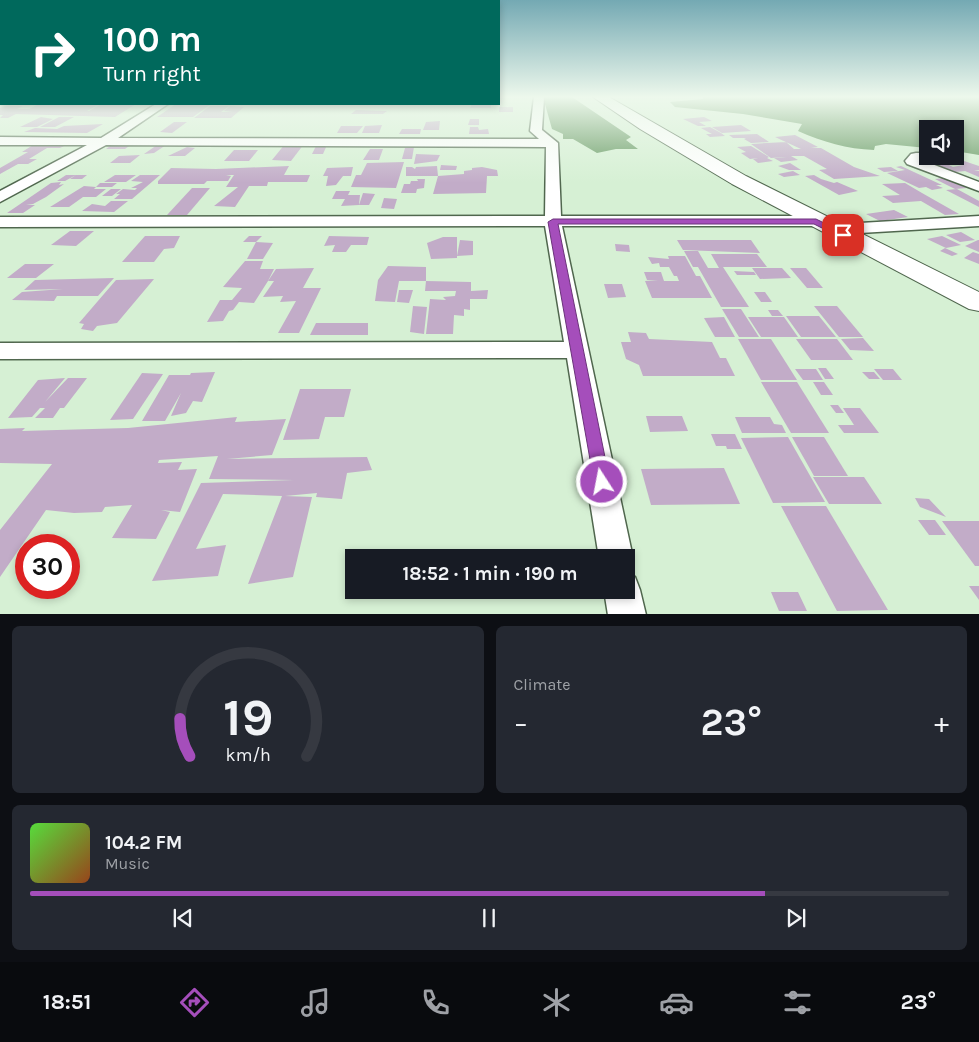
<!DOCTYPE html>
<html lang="en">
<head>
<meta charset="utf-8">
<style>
  :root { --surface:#171b24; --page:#242831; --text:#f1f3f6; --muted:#9ea1a6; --line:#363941; --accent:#a54ebb }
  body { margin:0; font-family:Karla,sans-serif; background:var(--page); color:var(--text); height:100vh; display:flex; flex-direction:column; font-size:19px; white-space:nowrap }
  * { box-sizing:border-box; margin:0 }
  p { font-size:16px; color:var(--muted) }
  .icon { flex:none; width:28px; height:28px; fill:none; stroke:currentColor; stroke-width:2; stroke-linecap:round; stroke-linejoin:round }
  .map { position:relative; height:614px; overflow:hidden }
  .details { display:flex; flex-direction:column; gap:12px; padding:12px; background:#0d0f14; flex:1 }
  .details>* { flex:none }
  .hud { position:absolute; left:0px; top:0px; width:500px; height:105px; box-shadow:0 2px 8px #0003; background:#00695c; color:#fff; overflow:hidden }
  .buttons { position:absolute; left:919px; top:120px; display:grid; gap:10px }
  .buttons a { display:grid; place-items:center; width:45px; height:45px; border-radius:0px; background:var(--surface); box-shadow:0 2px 8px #0003; font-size:25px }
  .speed { position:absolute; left:15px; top:534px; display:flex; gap:10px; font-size:25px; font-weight:700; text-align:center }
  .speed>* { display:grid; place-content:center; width:65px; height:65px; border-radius:50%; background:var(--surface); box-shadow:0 2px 8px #0003; line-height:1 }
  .speed .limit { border:8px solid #d22; background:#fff; color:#111 }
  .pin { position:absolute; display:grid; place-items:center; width:42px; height:42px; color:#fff; margin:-21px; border-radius:10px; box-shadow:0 2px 8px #0006 }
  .me { position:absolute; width:55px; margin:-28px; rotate:349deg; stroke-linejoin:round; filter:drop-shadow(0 0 4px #0008) }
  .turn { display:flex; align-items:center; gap:18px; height:105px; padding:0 20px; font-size:22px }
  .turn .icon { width:65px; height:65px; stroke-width:2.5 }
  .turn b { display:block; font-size:35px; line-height:42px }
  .big { font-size:38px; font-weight:700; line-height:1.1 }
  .details .widget { flex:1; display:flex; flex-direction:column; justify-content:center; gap:8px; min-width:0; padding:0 18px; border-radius:8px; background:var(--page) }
  .details .dial { align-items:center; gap:0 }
  .dial svg { height:130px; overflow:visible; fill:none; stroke:var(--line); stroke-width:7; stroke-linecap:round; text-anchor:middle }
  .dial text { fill:var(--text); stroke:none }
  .song { display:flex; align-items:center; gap:15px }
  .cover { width:60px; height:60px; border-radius:8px; background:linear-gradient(135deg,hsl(110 70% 55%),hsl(20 70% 35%)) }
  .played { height:5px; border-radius:2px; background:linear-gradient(90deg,var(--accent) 80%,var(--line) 80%) }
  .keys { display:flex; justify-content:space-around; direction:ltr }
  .heat { display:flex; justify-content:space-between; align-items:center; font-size:28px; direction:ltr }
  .details .tiles { flex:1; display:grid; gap:12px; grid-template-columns:1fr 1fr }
  .widget:last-child { grid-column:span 2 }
  .trip { position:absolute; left:345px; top:549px; width:290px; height:50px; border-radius:0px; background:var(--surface); box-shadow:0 2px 8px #0003; font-weight:700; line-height:50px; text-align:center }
  .tab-bar { display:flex; height:80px; justify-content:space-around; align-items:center; background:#090b0e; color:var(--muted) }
  .tab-bar .icon { width:35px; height:35px }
  .tab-bar .active { color:var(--accent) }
  .tab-bar b { font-size:22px; color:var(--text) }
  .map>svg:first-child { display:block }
  .water { fill:#679963 }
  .building { fill:#c2acc8 }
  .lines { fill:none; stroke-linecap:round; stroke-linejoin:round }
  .minor-casing { stroke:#50674e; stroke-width:3 }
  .secondary-casing { stroke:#50674e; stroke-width:2 }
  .minor { fill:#fff; fill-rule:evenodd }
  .secondary { fill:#fff; fill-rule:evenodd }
  .route { fill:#a54ebb; stroke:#6b337a }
</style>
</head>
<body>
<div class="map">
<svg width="979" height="615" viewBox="0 0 979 615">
  <rect width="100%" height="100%" fill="#d6f0d4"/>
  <!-- water -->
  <g class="water">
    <path d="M543,97h29l59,40 -5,3 12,9h-22l-19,4 -24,-14h-10v-5l-11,-5z"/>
    <path d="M702,97h277v58l-24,-4v-22h-27l-1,19 -41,-4 -11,2 -1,4c-27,-1 -51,-8 -76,-19l4,-7 -59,-10 -68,-7 -5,-5 33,-3z"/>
  </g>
  <!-- building -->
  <g class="building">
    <path d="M54,104l44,1 -11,6h2l12,-7h35l-21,13 -99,-3 -8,4h-8l3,-3h-3v-7l5,-2h18l-6,3h12l8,-4z"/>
    <path d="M176,104h35l-18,13h-36z"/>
    <path d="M472,104h19v4h-21z"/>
    <path d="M210,106h19l-8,6h12l-9,-1 6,-5 14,1 -13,11h-37z"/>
    <rect x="499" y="107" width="14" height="5"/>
    <path d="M356,110l31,1 -4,3h-32z"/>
    <path d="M41,117l12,2 -16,8h-17z"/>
    <path d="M59,117h15l-19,10h-15z"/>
    <path d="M704,117l8,4 -13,1 7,4h-8l-15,-7z"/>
    <path d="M470,119h9v6h-11z"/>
    <path d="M440,121l-1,9h-16l3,-8z"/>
    <path d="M174,122h13l-15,11 -12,-1z"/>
    <path d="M103,124l-16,9 -63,-1 11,-4 22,1 7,-3z"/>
    <path d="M382,125l-3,8h-17l3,-7z"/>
    <path d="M741,125l10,6 -29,2 -10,-6z"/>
    <path d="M341,126h22l-6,7h-20z"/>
    <path d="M470,127h8l1,3 9,-1 1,5h-20z"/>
    <path d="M710,127l11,6 4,3 -15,1 -4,-3h6l-11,-6z"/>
    <path d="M402,129h19l-1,5h-21z"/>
    <path d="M757,134l12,8 -18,1 -7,-4 2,-1h-13l-4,-3z"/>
    <path d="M795,135l23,12 -7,1h10l33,19 26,9 -46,3 -15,-9 8,-1 -23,-13h-13l7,4 -17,2 -7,-4 12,-1 -15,1 -20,-14 35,-2 8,7h7l-26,-12z"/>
    <path d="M113,144h19l-7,5h-19z"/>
    <path d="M285,144h19l-13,17 -19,-1z"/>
    <path d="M33,145h33l-6,3h-13l-18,11h8l-9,5h-10l-18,10v-6l28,-16h-6z"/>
    <path d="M157,145h9l-12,8 -10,1z"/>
    <path d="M327,145l-4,9h-11l4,-8z"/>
    <path d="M751,146l18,11 -2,1 6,3 -15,2 -5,-4 5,-1 -8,1 -9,-6 5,-1 -9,-5z"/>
    <path d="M187,147l8,1 -10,8h-17z"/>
    <path d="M414,147l-2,12h-10l3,-11z"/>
    <path d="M370,149h13l-4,11h-16z"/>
    <path d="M234,150h24l-9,11h-25z"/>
    <path d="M416,154l24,1 -3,6 -23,3z"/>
    <path d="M140,155l-10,8h-20l9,-7z"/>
    <path d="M961,160l18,6v4h-5l5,1v6l-14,-6 -20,2 -10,-4 9,-1 -11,-5 10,-1 10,5 10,-2 -12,-4z"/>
    <path d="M404,162l-8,26 -45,-1 5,-12h5l6,-12z"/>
    <path d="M790,163l11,7h-12l-11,-4z"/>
    <path d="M441,165l16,1 -1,4h-16z"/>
    <path d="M289,166l-5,9h26l-3,7h-39l-1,4h-18l-14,21 -21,-1 24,-19h-12l8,-12h-8l5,1 -3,5h-21l-3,3h-46v-3l13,-13 45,1z"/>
    <path d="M437,166l1,10h-32v-9h6l3,2 1,-2z"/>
    <path d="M901,166l41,19h-6l7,3 -11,2 -6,-3 -7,1 -32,-15 18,-3 -9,-3z"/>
    <path d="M353,167l-2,9h-8l-7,9 -10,1 2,-10h-5l4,-8z"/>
    <path d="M482,167l15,3 1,6h-11l-1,17 -53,1 5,-18 26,-2v-3l8,-1v-2z"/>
    <path d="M891,167l7,4 -14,1 -7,-4z"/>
    <path d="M793,171l7,4 -16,2 -6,-3z"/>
    <path d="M66,175h21l-5,4h-12l6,-4 -11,6h-8z"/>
    <path d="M115,175h21l-10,7h-22z"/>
    <path d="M140,175h20l-28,24h-18l6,-5h-4l7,-5 12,1 2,-2h-6l12,-6 -12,-1z"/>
    <path d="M814,175l7,4 13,4 3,-1 21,9 -19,4 -34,-19z"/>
    <path d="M945,178l9,5 13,5 -12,1 -20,-10z"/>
    <path d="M417,179h8l-1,9 -7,1 -1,4h-15l3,-9h6l1,-3h7z"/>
    <path d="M61,182l-2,3 5,-1 -18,13 -13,7 -7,1h9l-12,8h-16l44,-30z"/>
    <path d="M100,183h17l-5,4h-16z"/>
    <path d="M905,183l17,10 37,21 -14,1 -24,-14 -28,2 -11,-7 18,-1 -18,-11z"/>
    <path d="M84,186l12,1 -2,2h12l-10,8h-13l-14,10h-19z"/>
    <path d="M192,188h18l-23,27h-20z"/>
    <path d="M111,189h10l-9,7h-10z"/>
    <path d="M957,189l22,12v6l-33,-17z"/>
    <path d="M336,191h14l-2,4h12l-1,10 -18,1 4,-7h-13z"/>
    <path d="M363,193l12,1 -6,11h-10z"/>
    <path d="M384,198l13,1 -3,10 -13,-1z"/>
    <path d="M111,201h17l-14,11 -32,-1 10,-7 13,2z"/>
    <path d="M894,210l14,7 -28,4 -14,-7z"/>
    <path d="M70,231h24l-18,15 -25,-1z"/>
    <path d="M961,232l14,8 -15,2 -14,-7z"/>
    <path d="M145,236h35l-6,12 -10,1 -10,13h-32z"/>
    <path d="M249,236h13l-6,6h-13z"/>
    <path d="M329,236l40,1 -2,8h-16l-5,7h-14l3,-7 -11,1z"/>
    <path d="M942,236l19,9 -15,3 -19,-9z"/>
    <path d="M443,237h14v21l-26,1 -4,-16z"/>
    <path d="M460,240l13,1v14l-16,1z"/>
    <path d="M677,240h74l9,13 -77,-3z"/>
    <path d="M979,240v12l-14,-6 13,-6z"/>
    <path d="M256,242l17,1 -10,16h-16z"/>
    <path d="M615,244l14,1 1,7 -14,-1z"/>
    <path d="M945,248l13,6 -6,2 -12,-5z"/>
    <path d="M684,251h14l10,17h11l-8,-14h46l10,13h-44l26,40h-28l-23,-40h-5z"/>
    <path d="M973,252l6,2v10l-15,-6z"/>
    <path d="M668,256h17l11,20h4l12,22h-60l-7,-17 13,-1h-11l-3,-8h17l3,9h15l-2,-5h-3l-5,-9h-9l-1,-4 -7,1 -4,-7 21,2z"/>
    <path d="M245,261h18l-3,8h14l-6,12 -14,22 -15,-1 -6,8 -4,1 -6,10 -16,1 13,-22h12l10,-12 -19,-1z"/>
    <path d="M25,264h29l-18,14h-29z"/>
    <path d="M388,266l38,1v14h-27l-4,21 -20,-1 3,-21z"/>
    <path d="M314,268l-11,20h18l-22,45h-21l18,-32 -16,1 3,-6 -20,1 11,-16h-6l8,-12z"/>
    <path d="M752,268h30l9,10 -31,1z"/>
    <path d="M790,268h16l17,20h-16z"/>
    <path d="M734,271l20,1 2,3h-19z"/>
    <path d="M114,278l-16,18h-41l-3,5 -42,-1 10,-8 41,-3 -39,1 11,-10z"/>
    <path d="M154,279l-37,44 -20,3 -4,5 -12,-2 3,-5 -5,-1 37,-43z"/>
    <path d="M426,281l45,1v9l17,-1 -1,9h-17v11l-6,-1v7l-10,-1 -1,19h-27l4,-35 16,1 -3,-3 12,-1 1,-5h-31z"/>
    <path d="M604,284h18l4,13 -18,1z"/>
    <path d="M399,290h14l-4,13 -12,-1z"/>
    <path d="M754,292h11l7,10h-11z"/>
    <path d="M413,306l14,1 -3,27 -14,-2z"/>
    <path d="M814,306h23l26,31h-24z"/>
    <path d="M722,309h19l18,28h-20z"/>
    <path d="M768,310h10l5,6h-11z"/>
    <path d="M786,316h33l17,21h-35z"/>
    <path d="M724,317l11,20h-20l-11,-19z"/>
    <path d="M748,317h36l14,20h-37z"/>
    <path d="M316,323h52v12h-58z"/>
    <path d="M628,332l18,1 3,6 63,3 8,16h6l9,18h-92l-4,-11 -13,-6 -5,-17h10z"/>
    <path d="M863,338l11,13 -24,-1 -9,-11z"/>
    <path d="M738,339h33l26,41h-36z"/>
    <path d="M796,339h41l16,21h-42z"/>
    <path d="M818,368h8l8,11h-9z"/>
    <path d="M795,369h21l7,11h-20z"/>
    <path d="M874,369h19l9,11h-19z"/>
    <path d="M215,372l-13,30 -9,-1 -7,12 -15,3 10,-23 -16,28h-23l27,-46h21l1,-2z"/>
    <path d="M862,372h12l6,7h-11z"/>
    <path d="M142,373l21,1 -30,45 -23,1z"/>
    <path d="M65,378l-20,24 23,-24h19l-23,30h-4l-7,10h-18l10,-10h-5l-8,9 -24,1 30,-38z"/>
    <path d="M761,382h36l32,51h-38z"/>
    <path d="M813,382h11l9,13h-12z"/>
    <path d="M300,389h51l-7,28h-19l-6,22 -36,1z"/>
    <path d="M830,405h8l6,8h-8z"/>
    <path d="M843,408h17l19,25h-35l-6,-8h16z"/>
    <path d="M646,416h36l6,15 -38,1z"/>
    <path d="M237,417l-2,5 51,-3 -14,36 -45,4 140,-2 5,13 -25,3 -5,26 -26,-2 1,-4 -32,3 27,1 -19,80 -45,7 34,-88 -59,-2 -27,55 30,-4 -8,31 -66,5 49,-98 93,-3 -85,-1 9,-23 -59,4 -1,3 24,-1 -4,8 19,-1 -17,43 -19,-2 9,2 -14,27 -44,-1 20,-33 -27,2 -3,5 -28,1 -28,-3 -46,67v-47l52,-66 -52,-1v-34l25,-1 -3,3 106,-3z"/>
    <path d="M735,417h35l4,7 8,1 4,8h-44z"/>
    <path d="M711,434h24l7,15h-15l-1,-3h-10z"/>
    <path d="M788,437l37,65 -52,1 -32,-65z"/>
    <path d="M792,437h32l24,39h-34z"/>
    <path d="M724,468l16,36 -89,1 -10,-36z"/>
    <path d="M813,477h51l18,27h-53z"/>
    <path d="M915,498l14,1 17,18 -26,-10z"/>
    <path d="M781,506h45l62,104 -51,1z"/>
    <path d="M918,520h17l11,15h-17z"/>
    <path d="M942,521h37v45h-4z"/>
    <path d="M969,586h10v14z"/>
    <path d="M771,592h27l9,19h-28z"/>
  </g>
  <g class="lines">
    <!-- minor casing -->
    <g class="minor-casing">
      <g id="minor">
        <path d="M534,97h10l-2,33 16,13 3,73h254l6,1 2,4 -2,4 -6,1h-253l71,332 -5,12 -2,1v-13h-27l-32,-200 -567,1v-16l564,-1 -19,-116 -545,1v-10l545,-1 1,-69 -440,-2 -106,57v-11l87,-46h-87v-8l101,1 55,-34h12l-50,34 421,1 -9,-8z"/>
        <path d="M916,153h12v3h17l-1,4 -20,1 55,21v9l-72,-27 -2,-3 6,-7z"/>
        <path d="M979,216v10l-119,7 -6,-1 -3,-4 3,-4 6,-1z"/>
        <path d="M626,574l9,3 5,13 6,25h-38l-4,-25h22z"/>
      </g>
    </g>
    <!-- secondary casing -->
    <g class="secondary-casing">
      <path id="secondary" d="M593,97h16l137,79 233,116v19l-10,-2 -237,-125 -92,-55z"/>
    </g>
    <!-- minor -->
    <use href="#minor" class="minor"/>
    <!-- secondary -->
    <use href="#secondary" class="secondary"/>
  </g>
  <!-- sky -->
  <linearGradient id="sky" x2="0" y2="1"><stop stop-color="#74a9b3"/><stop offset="0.53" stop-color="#edf8ec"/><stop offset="1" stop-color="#edf8ec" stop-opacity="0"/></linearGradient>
  <rect width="979" height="183" fill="url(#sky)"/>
  <!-- route -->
  <path class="route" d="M553,219h263l32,16 -2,2h-6l-26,-13h-256l52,258 -2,5 -6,2 -6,-2 -2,-5 -46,-260z"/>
</svg>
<div class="buttons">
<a><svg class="icon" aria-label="sound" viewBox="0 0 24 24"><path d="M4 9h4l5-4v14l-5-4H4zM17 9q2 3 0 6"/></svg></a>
</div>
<div class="speed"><div class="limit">30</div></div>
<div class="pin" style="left:843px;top:235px;background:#d93025"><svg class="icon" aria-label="arrive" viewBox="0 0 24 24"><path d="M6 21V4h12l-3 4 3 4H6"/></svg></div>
<svg class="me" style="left:602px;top:482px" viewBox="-20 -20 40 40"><circle r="17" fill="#a54ebb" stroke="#fff" stroke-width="3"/><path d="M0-11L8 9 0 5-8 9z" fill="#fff"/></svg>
<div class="trip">18:52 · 1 min · 190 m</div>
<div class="hud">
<div class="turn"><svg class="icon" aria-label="right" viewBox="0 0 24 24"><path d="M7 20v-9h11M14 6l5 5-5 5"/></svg><div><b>100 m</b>Turn right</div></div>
</div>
</div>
<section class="details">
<div class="tiles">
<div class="widget dial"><svg viewBox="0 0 100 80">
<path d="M14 69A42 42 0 1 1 86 69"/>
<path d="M14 69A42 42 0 0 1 8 46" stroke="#a54ebb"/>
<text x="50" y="56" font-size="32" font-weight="700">19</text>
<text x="50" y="72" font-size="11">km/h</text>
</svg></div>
<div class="widget"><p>Climate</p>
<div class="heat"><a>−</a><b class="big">23°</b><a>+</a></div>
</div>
<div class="widget">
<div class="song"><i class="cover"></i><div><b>104.2 FM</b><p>Music</p></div></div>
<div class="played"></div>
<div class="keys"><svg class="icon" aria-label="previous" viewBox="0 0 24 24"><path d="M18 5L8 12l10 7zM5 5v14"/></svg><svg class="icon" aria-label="pause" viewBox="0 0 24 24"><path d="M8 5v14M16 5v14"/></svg><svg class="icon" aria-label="next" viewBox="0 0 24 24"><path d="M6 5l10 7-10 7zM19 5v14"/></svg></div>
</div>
</div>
</section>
<nav class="tab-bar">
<b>18:51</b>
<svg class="icon active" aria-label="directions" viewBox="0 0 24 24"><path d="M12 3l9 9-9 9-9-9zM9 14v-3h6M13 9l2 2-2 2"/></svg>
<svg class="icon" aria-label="music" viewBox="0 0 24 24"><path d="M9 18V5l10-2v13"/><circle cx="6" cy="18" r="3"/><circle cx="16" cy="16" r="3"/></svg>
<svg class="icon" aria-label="phone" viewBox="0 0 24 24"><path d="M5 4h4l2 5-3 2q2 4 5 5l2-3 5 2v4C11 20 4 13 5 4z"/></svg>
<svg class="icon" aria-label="climate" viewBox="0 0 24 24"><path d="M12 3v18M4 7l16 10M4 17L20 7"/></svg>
<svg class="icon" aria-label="car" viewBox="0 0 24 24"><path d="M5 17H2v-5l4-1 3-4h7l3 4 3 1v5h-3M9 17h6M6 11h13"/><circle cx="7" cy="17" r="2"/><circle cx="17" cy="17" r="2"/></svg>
<svg class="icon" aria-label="filters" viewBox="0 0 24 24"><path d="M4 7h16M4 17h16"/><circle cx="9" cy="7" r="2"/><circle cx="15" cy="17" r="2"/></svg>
<b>23°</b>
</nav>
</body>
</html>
